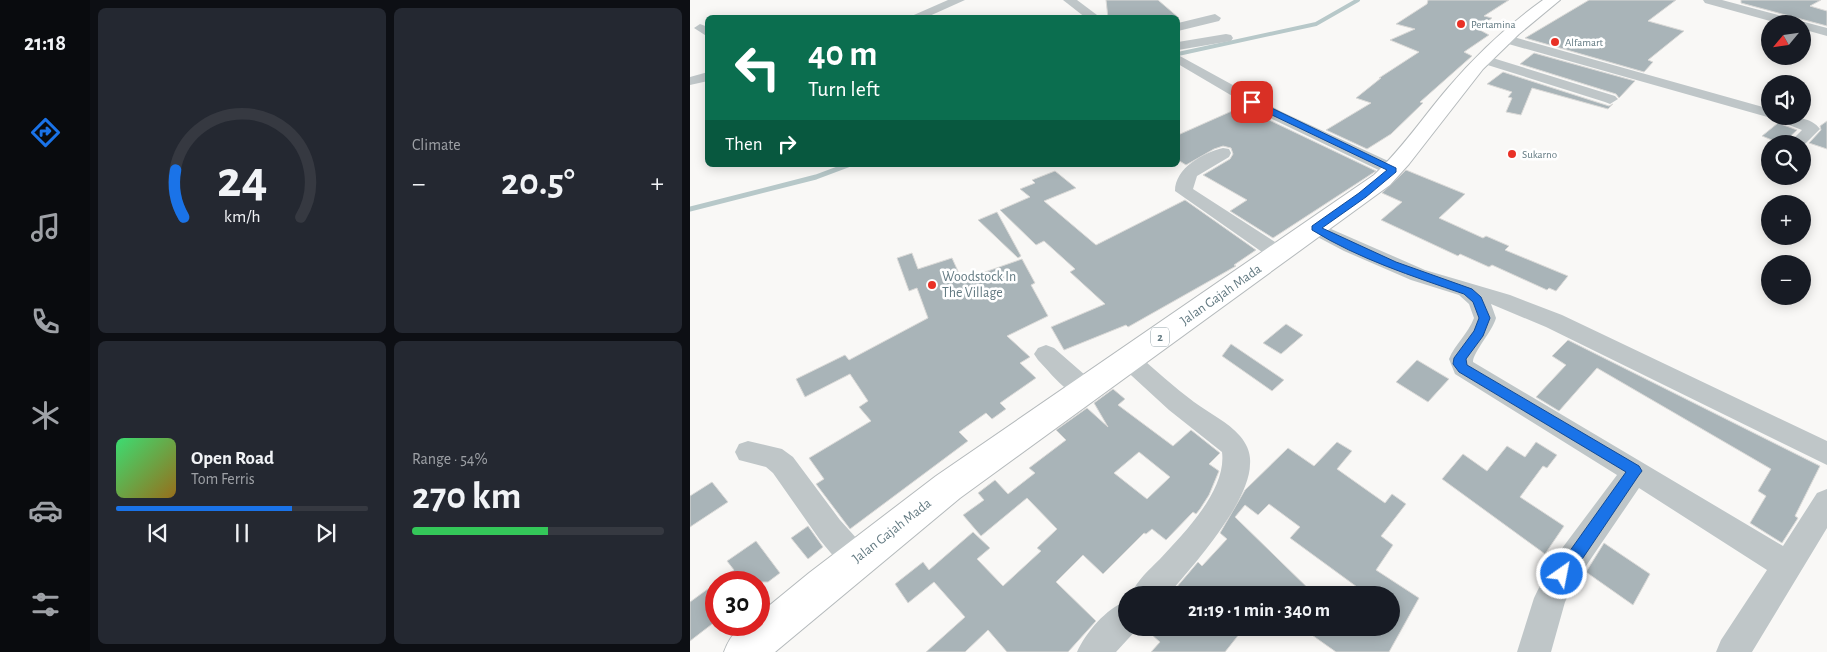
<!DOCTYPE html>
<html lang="en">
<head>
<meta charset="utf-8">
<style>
  :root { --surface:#171b24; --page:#242831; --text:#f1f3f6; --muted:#9ea1a6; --line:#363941; --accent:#1a73e8 }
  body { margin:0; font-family:"Alegreya Sans",sans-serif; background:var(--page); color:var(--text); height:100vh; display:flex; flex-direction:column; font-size:19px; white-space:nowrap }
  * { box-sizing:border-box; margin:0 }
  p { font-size:16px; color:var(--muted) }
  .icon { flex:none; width:28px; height:28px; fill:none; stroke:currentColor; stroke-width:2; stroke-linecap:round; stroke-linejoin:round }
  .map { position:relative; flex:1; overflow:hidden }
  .sheet { display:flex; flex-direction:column; gap:8px; padding:8px; background:#0d0f14; width:600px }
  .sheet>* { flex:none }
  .guide { position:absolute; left:15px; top:15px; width:475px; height:152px; border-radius:8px; box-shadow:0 2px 12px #0003; background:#0b6e4f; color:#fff; overflow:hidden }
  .needle { width:32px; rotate:241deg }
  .fabs { position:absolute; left:1071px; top:15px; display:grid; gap:10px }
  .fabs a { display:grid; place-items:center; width:50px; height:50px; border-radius:50%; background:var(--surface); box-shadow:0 2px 12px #0003; font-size:25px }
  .speed { position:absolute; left:15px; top:571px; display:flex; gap:10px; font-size:25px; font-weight:700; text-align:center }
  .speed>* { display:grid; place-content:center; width:65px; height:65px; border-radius:50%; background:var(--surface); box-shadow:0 2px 12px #0003; line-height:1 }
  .speed .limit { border:8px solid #d22; background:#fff; color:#111 }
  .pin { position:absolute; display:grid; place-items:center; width:42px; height:42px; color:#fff; margin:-21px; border-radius:10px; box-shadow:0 2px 8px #0006 }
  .me { position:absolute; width:55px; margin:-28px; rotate:33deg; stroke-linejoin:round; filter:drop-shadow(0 0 4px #0008) }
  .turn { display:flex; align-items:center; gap:18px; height:105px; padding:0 20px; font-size:22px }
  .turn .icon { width:65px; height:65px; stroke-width:2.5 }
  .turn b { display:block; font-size:35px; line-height:42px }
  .then { display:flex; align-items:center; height:48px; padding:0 20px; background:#0003; gap:10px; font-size:19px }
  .big { font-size:38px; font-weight:700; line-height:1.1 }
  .sheet .widget { flex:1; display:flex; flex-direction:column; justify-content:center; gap:8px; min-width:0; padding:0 18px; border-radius:8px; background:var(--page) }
  .sheet .dial { align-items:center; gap:0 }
  .dial svg { height:130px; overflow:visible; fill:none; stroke:var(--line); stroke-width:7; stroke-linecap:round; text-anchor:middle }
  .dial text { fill:var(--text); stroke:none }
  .song { display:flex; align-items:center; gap:15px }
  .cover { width:60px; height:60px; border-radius:8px; background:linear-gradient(135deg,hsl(140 70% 55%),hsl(40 70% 35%)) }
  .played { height:5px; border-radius:2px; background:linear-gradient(90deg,var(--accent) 70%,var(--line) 70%) }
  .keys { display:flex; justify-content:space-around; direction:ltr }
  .heat { display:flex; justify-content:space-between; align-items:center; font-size:28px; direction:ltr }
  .charge { height:8px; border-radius:4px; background:linear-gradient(90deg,#34c759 54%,var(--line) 0) }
  .sheet .tiles { flex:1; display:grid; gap:8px; grid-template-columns:repeat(2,1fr) }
  .trip { position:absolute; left:428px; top:586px; width:282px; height:50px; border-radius:25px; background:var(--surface); box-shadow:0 2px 12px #0003; font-weight:700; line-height:50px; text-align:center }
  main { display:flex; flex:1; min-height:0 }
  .menu { display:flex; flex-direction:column; width:90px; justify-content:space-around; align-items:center; background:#090b0e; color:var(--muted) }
  .menu .icon { width:35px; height:35px }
  .menu .current { color:var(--accent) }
  .menu b { font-size:22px; color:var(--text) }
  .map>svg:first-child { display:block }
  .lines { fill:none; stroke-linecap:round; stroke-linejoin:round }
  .stream-far1 { stroke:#b7c8c9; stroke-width:4 }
  .stream { stroke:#b7c8c9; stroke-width:5 }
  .building { fill:#a9b4b8; stroke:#dbdad8; fill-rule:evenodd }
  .highway-casing { stroke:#b5babc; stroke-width:2 }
  .street { fill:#bfc6c8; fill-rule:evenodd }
  .highway { fill:#fff; fill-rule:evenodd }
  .route { fill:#1a73e8; stroke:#114b97 }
  .poi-dot { fill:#e93126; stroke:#fff; stroke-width:2 }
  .labels { text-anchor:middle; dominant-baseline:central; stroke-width:5; stroke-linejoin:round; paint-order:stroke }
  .far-poi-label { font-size:11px; fill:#637a82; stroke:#fff; text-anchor:start }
  .shield { fill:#fff; stroke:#92a2a8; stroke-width:1 }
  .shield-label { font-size:12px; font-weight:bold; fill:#637a82 }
  .poi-label { font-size:14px; fill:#637a82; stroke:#fff; text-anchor:start }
  .street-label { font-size:14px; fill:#637a82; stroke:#fff }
</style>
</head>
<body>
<main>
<nav class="menu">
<b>21:18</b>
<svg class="icon current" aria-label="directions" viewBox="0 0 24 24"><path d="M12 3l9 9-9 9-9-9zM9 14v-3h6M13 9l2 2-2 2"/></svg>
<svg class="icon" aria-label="music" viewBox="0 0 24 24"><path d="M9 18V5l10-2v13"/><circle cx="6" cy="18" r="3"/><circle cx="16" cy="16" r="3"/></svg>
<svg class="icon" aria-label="phone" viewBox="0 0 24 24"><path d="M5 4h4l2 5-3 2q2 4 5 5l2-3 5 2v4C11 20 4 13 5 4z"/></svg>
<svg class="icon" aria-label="climate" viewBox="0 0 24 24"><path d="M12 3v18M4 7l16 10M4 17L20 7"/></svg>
<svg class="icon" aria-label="car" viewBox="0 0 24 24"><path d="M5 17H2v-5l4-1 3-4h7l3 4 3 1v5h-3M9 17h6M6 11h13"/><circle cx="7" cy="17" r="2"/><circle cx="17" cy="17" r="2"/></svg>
<svg class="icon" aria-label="filters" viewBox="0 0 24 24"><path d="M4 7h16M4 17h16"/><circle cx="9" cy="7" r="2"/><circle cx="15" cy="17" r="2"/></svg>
</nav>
<section class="sheet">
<div class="tiles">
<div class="widget dial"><svg viewBox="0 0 100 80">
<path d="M14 69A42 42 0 1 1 86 69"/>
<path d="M14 69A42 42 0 0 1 9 40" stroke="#1a73e8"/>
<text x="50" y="56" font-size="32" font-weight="700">24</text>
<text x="50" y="72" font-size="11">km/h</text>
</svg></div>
<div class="widget"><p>Climate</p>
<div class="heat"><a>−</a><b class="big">20.5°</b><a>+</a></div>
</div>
<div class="widget">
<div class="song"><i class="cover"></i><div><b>Open Road</b><p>Tom Ferris</p></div></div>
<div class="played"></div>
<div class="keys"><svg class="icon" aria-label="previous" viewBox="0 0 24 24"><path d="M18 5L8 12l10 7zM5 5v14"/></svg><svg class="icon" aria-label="pause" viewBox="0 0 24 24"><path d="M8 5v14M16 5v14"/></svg><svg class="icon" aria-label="next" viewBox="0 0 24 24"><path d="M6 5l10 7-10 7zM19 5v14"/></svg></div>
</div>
<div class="widget"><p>Range · 54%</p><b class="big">270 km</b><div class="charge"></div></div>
</div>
</section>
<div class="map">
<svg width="1137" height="652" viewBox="0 0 1137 652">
  <rect width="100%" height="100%" fill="#f9f8f6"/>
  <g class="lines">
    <!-- stream-far1 -->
    <path class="stream-far1" d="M488,54l138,-30 42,-24"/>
    <!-- stream -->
    <path class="stream" d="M0,209l126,-32 32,-12"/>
  </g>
  <!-- building -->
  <g class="building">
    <path d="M416,0h52l21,18h-71z"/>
    <path d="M738,0h81l-25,16 8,2 -14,11 11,6 -25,17 8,4 -52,46 3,1 -32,31 -24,15 -41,-19 45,-27 -15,-5 25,-20h-2l40,-26 -29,-12 25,-11 -19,-5 31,-20z"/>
    <path d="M899,0h87l-28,21 36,10 -36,29 5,2 -9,10 -119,-34z"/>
    <path d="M1051,0h80l-11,6 17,5v15l-86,-23z"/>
    <path d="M844,53l101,28 -16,17 -3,-4 -96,-30z"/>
    <path d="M813,72l106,34 4,-2 -5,5 -76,-21 -11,27 -15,-3 6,-14 -4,-1 4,-5 -25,-8z"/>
    <path d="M558,108l19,11 109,52 -103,67 -43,-27 17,-11 -44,-25 27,-16 3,-5 -2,-6 -8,-2 -9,3 -28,16 -8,-5v-25l54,-24 3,2z"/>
    <path d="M1137,121v28l-18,-6 12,-13 -1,-4z"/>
    <path d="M1088,123l19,7 -15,14 -20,-8z"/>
    <path d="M716,170l59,24 -26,24 44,20 3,-2 23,10 -4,4 63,26 -12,15 -7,-3 -2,2 -55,-25 -3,2 -29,-13 -2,2 -77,-36 21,-18 -20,-9z"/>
    <path d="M365,171l21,17 -32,13 52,44 89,-45 71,50 -22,15 2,1 -108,61 -2,-2 -62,25 -13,-23 54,-23 -35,-32 5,-3 -31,-28 -8,4 -36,-35 30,-13 -10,-8 15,-6 -3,-3z"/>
    <path d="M307,212l24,44 -3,2 -40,-38z"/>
    <path d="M222,253l6,16 34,-11 10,22 60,-21 13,24 -4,2 17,31 -41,20 23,21 -10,6 16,15 -36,25 6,6 -14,10 -6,-6 -27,19 9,9 -118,88 -34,-45 8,-5 -15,-21 62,-37 -12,-14 9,-6 -18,-27 -45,23 -9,-18 49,-24 4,5 79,-42 -11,-30 -8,3 -12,-33z"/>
    <path d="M596,324l17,11 -22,19 -18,-11z"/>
    <path d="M878,340l252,126 -25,50 3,2 -16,25 -32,-20 16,-27 -8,-5 13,-22 -174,-101 -38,43 -23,-14 30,-32 -14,-9z"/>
    <path d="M541,344l53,36 -12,11 -50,-35z"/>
    <path d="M727,360l32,19 -21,23 -32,-20z"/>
    <path d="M423,389l12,10 -7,6 55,41 18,-16 29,23 -11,11 10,7 -10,24 -9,14 -4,5 -3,-2 -27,28 -14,-11 -6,5 -2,-1 -41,41 -20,-19 -27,27 40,39 -28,31h-61l-19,-22 -23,22h-39l39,-35 -31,-35 -26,21 -13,-19 28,-22 6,8 44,-38 17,16 -13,11 26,27 38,-35 -4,-3 20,-19 -30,-31 -46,38 -18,-21 21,-15 -6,-7 17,-13 13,14 27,-21 -6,-5 37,-28 -10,-10 31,-22 21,19 -14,-24zM449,452l31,25 -23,22 -33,-26z"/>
    <path d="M647,442l15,9 -15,18 48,34 7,-9 14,10 -25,32 12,9 -17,25 43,28 -30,54h-53l-34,-24h89v-33h-23l-78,-57 10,-11 -31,-23 -11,11 -13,-10 -10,12 80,78h-145l28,-33 4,4 25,-27 -7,-6 25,-43 43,-42 26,18z"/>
    <path d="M846,442l21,13 -10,13 -4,-2 -23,31 44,29 -19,28 -103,-75 21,-25 24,17 20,-25 18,11z"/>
    <path d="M22,482l16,20 -38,25v-31z"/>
    <path d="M118,526l15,21 -15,12 -17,-21z"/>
    <path d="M66,541l24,32 -12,9h-51l17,-12 -7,-9z"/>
    <path d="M914,543l46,31 -17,31 -47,-33z"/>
    <path d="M26,583v38l-26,20v-39z"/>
    <path d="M454,628h100l-19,24h-74l9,-10z"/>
  </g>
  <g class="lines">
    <!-- highway casing -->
    <g class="highway-casing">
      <path id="highway" d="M853,0h17l-41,34 -36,35 -74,95 -19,21 -430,313 -185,154h-51c7,-18 14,-27 35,-27v-11l50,-41 127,-97 438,-301c28,-26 49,-58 74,-87 28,-33 60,-63 95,-88z"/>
    </g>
    <!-- street -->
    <g class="street">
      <path d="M258,0h17l-40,18h-18z"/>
      <path d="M373,0h14l24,18h-15z"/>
      <path d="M1013,0h19l105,28v8l-25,-7v-5h-21l-76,-21z"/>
      <path d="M525,14l6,4 -2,3 -41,10v-8z"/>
      <path d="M10,24l8,3v10l-14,-9z"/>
      <path d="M536,34l5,1 2,3 -2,3 -53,9v-8z"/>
      <path d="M813,34l267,75v7c15,0 40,-1 50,13l-18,18v-3h-14l14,-14 -31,-12 -273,-77 -2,-3z"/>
      <path d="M488,55l102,56 119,55 3,4 -3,4h-12l-119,-57 -90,-53z"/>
      <path d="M793,55l132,41 3,3 -8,5 -5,-2 -127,-40 -2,-3z"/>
      <path d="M18,72v9l-18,4v-8z"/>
      <path d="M533,148l6,1 2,4 -2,4 -32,19 -4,13 93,60 3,5 -3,5 -7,1 -7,-1 -97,-68c0,-23 28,-38 48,-43z"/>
      <path d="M625,222l110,48 85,25 52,20 265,126v24l-281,-138 -55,-23 5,14c-4,14 -23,34 -23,44l310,184 34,-53 10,-4v39l-75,124h-36l5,-12 46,-70 -128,-82 -66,97 -8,17 -14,50h-34l17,-54 17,-35 66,-88 -162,-101 -6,-15c6,-15 19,-25 25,-41l-5,-14 -10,-9 -48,-15 -67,-29 -36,-19 -3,-4 3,-4z"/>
      <path d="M356,345l8,3 39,34 3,7 -3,7c-21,7 -41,-22 -55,-36l-4,-6 4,-6z"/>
      <path d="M438,350l8,3c19,17 38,34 58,49 15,11 34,20 46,34 7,8 11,18 10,28 0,38 -58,103 -82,131h-37c6,-15 18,-25 29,-36 24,-26 67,-69 62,-107l-53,-42 -49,-45 -4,-6 4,-6z"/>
      <path d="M58,441l34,8 11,8 47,63 27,30 4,10 -4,10 -11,5 -11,-5 -25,-30 -47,-67 -7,-6 -27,-7 -4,-8 4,-8z"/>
      <path d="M436,601v27h12l-22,24h-39c9,-20 29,-43 49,-51z"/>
    </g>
    <!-- highway -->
    <use href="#highway" class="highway"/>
  </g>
  <!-- route -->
  <path class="route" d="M559,100h6l141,68v4l-30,25 -44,31 74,34 76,27 9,8 9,21 -7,18 -17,23 1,6 172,101 3,5 -3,4 -71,105 -6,2 -5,-2 -2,-6 2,-5 69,-97 -167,-100 -6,-8 1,-6 20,-27 5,-13 -6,-16 -9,-8c-52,-18 -105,-35 -152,-64v-4l47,-33 28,-23 -138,-66z"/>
  <!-- markers -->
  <g class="poi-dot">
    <circle cx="771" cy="24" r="5"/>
    <circle cx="865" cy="42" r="5"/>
    <circle cx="822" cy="154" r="5"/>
    <circle cx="242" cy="285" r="5"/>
  </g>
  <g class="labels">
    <!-- far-poi labels -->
    <g class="far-poi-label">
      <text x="781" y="24">Pertamina</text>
      <text x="875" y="42">Alfamart</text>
      <text x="832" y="154">Sukarno</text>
    </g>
    <!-- shield labels -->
    <rect class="shield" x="461" y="327.5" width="18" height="19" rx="4"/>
    <g class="shield-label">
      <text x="470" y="337">2</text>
    </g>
    <!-- poi labels -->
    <g class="poi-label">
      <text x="252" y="277">Woodstock In<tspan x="252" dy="16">The Village</tspan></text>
    </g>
    <!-- street labels -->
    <g class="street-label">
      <text transform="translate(531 295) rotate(-35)">Jalan Gajah Mada</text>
      <text transform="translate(202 531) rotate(-38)">Jalan Gajah Mada</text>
    </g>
  </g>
</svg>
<div class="fabs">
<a><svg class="needle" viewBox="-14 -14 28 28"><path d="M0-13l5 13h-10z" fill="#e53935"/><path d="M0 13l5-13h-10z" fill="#9ea1a6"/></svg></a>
<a><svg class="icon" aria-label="sound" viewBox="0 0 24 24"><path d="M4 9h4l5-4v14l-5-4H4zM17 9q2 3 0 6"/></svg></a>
<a><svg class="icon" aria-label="search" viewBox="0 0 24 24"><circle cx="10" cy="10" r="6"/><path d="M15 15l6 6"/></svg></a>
<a>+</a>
<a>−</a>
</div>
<div class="speed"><div class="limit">30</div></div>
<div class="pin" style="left:562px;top:102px;background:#d93025"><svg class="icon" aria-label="arrive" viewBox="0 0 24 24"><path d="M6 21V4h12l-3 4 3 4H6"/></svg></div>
<svg class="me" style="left:872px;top:574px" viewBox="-20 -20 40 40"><circle r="17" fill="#1a73e8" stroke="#fff" stroke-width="3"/><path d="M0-11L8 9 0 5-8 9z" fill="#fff"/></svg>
<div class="trip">21:19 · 1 min · 340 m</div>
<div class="guide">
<div class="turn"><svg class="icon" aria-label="left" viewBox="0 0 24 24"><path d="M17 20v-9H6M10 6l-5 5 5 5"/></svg><div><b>40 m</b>Turn left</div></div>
<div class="then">Then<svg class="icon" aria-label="right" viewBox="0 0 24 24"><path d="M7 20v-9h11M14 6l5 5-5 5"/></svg></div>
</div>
</div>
</main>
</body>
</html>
